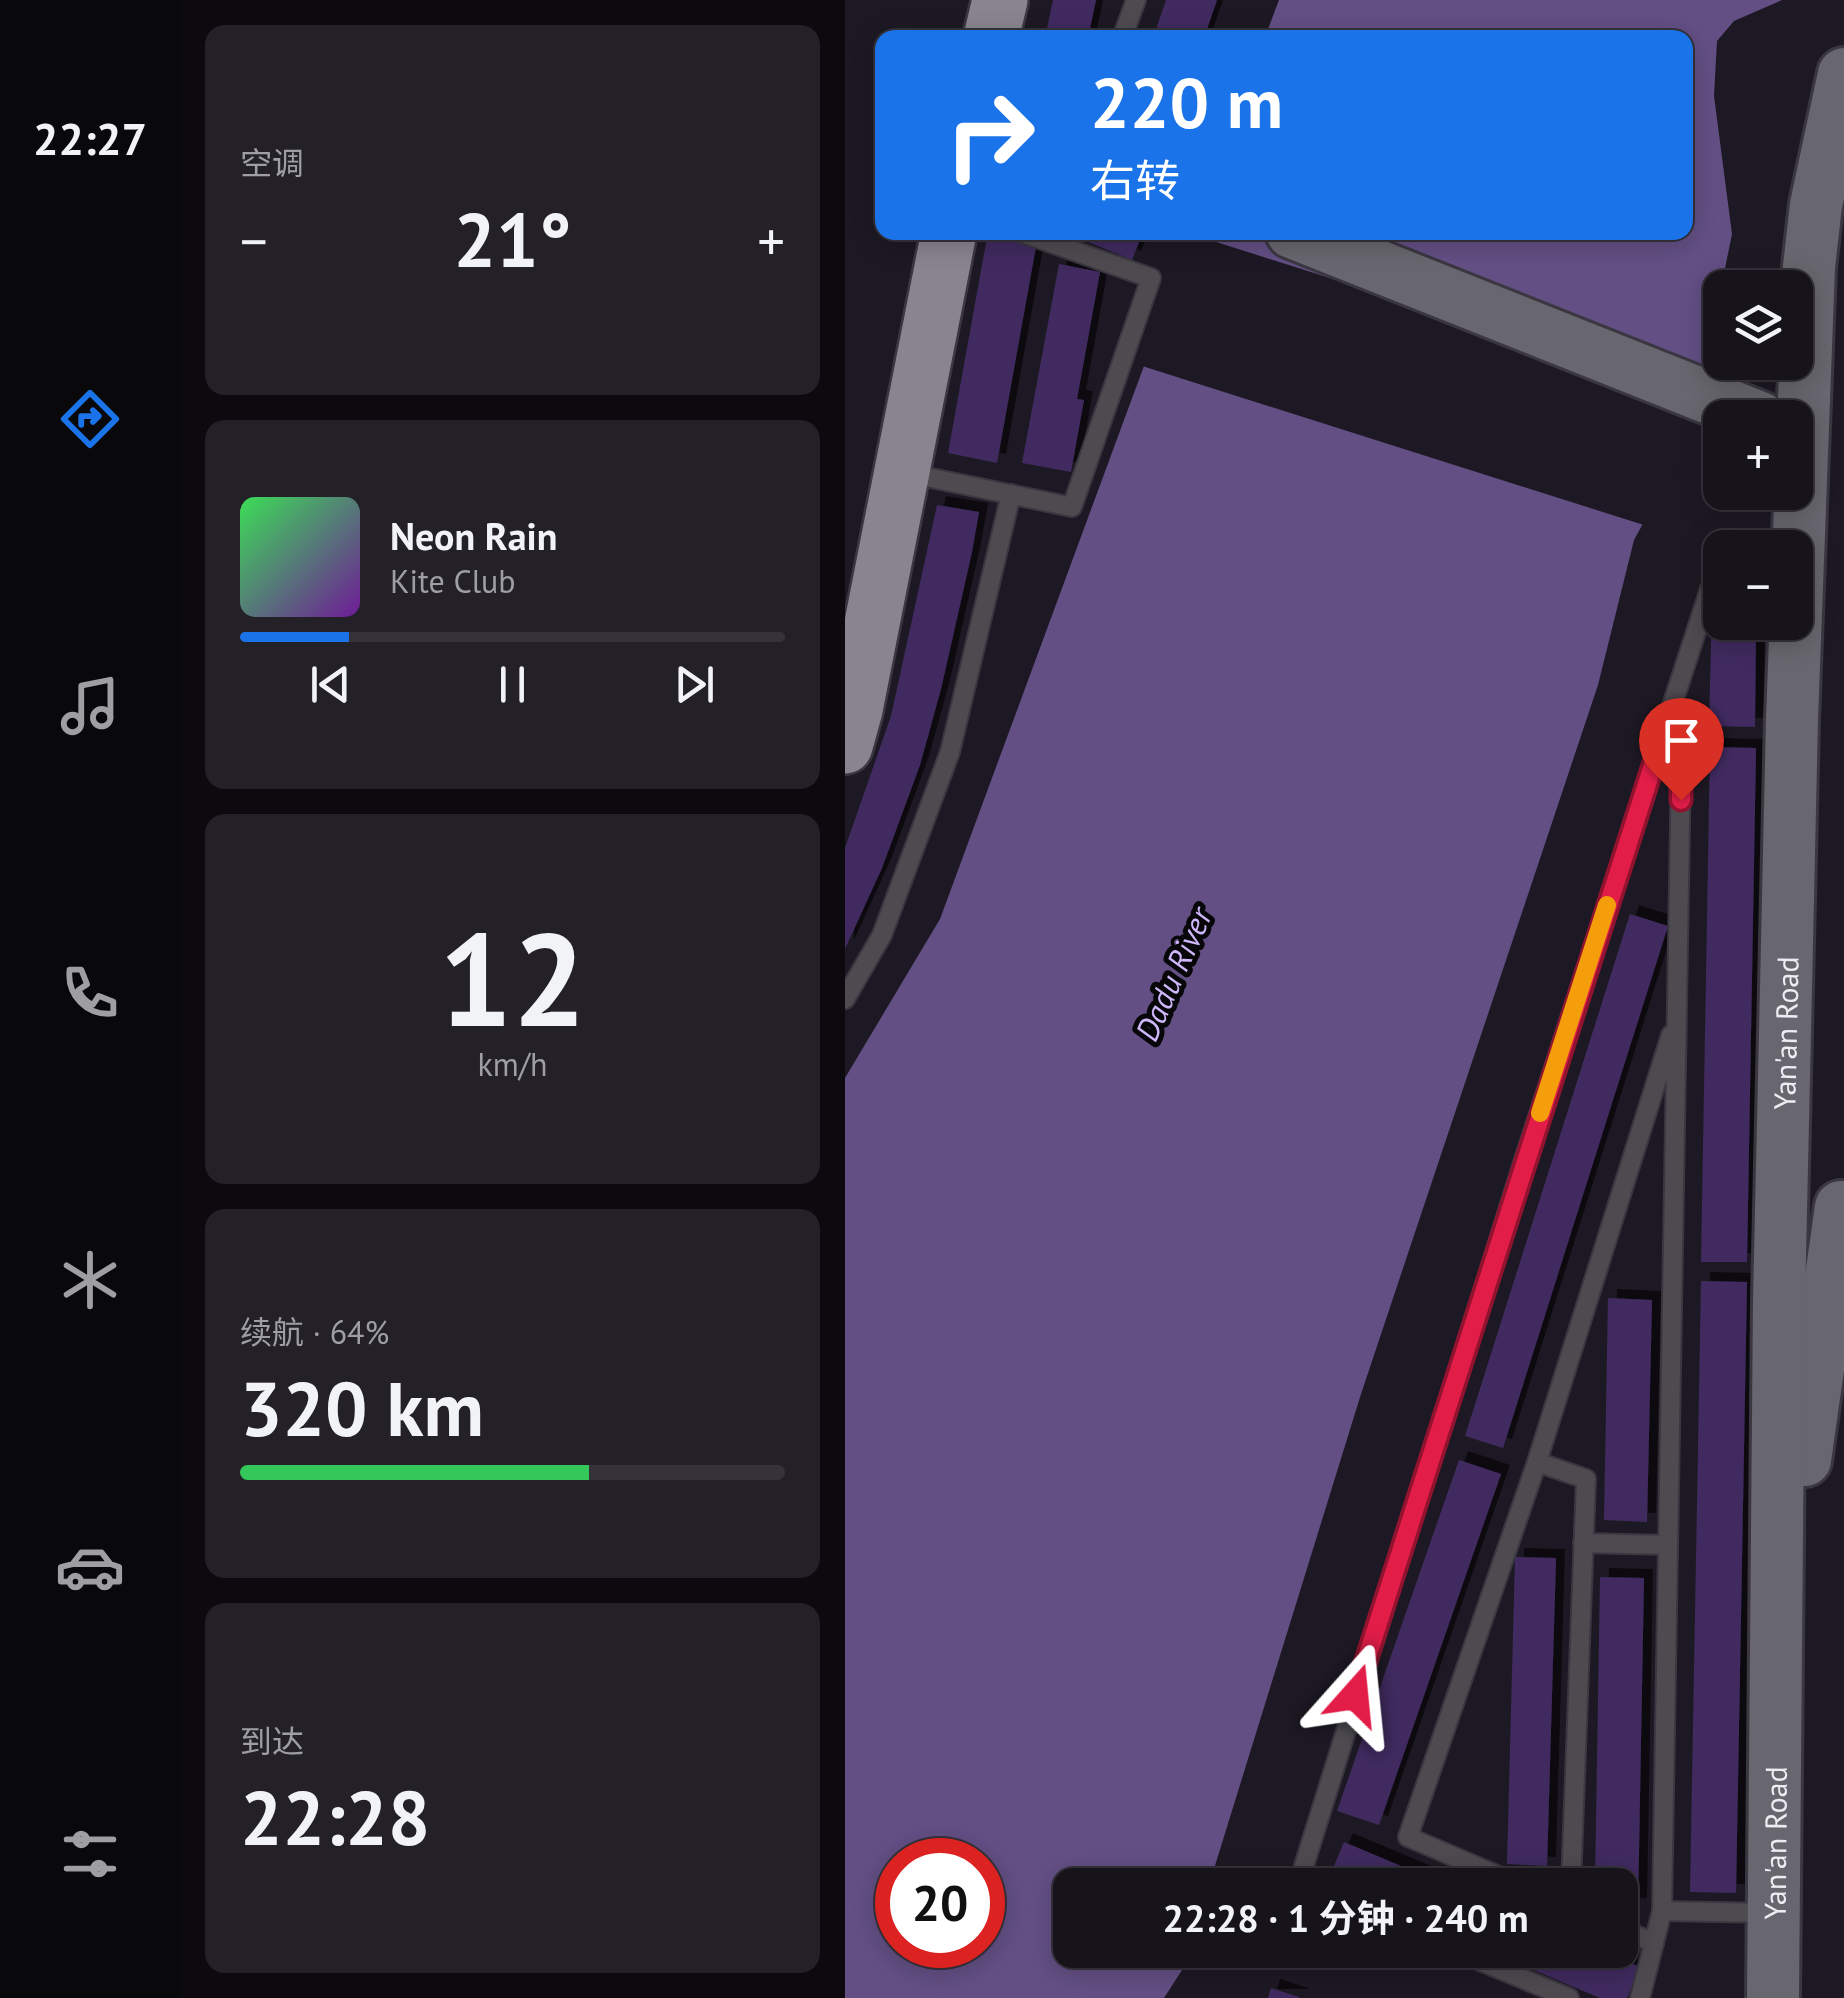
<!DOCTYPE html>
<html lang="zh">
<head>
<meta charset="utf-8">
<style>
  :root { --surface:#16131b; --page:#232028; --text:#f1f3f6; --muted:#9e9ea3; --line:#35323a; --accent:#1a73e8 }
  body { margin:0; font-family:"PT Sans","Noto Sans SC",sans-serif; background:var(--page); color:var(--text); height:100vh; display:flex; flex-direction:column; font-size:38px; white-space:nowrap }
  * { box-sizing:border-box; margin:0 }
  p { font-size:32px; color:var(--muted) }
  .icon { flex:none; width:55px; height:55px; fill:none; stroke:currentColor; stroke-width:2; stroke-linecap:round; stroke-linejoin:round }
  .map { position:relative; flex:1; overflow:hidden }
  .side { display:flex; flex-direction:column; gap:25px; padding:25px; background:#0c0a0f; width:665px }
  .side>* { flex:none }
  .top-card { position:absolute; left:30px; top:30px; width:818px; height:210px; border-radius:20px; box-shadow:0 5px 25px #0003,0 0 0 2px var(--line); background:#1a73e8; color:#fff; overflow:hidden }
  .tools { position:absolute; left:858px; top:270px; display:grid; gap:20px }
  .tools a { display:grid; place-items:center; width:110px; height:110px; border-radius:20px; background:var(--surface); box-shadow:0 5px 25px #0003,0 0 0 2px var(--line); font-size:50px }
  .speed { position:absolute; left:30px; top:1838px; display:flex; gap:20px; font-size:50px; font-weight:700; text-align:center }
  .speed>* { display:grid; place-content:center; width:130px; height:130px; border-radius:50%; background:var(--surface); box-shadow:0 5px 25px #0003,0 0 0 2px var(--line); line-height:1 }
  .speed .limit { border:15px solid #d22; background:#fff; color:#111 }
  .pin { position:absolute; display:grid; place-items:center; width:85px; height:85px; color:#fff; margin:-102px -42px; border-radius:50% 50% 50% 0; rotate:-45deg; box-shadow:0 0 10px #0007 }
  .pin .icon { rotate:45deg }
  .me { position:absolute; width:110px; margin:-55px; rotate:18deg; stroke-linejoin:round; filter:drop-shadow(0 0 8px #0008) }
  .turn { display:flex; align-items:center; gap:35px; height:210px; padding:0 50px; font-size:45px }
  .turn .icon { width:130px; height:130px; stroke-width:2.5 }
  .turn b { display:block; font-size:70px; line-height:85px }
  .big { font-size:75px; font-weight:700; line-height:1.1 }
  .side .card { flex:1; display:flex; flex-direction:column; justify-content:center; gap:15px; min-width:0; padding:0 35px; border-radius:20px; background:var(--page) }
  .side .dial { align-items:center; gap:0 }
  .dial b { font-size:130px; line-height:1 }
  .song { display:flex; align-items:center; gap:30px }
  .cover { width:120px; height:120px; border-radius:15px; background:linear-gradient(135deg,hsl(130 70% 55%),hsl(280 70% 35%)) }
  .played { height:10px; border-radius:5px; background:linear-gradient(90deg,var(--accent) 20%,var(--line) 20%) }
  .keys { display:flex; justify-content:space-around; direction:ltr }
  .heat { display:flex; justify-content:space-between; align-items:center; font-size:55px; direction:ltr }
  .charge { height:15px; border-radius:8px; background:linear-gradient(90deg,#34c759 64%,var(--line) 0) }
  .trip { position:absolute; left:208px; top:1868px; width:585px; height:100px; border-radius:20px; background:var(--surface); box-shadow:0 5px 25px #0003,0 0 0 2px var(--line); font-weight:700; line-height:100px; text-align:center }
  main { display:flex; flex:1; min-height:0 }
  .tab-bar { display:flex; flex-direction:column; width:180px; justify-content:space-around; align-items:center; background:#09080b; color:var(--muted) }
  .tab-bar .icon { width:70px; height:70px }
  .tab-bar .active { color:var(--accent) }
  .tab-bar b { font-size:45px; color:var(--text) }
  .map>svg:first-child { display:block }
  .water { fill:#634f84; fill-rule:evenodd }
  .pier { fill:#1d1924 }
  .building { fill:#402c5e; filter:url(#shadow) }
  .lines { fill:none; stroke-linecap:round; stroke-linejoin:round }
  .service-casing { stroke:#3a3741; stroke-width:22 }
  .secondary-casing { stroke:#3a3741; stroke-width:58 }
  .trunk-casing { stroke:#3a3741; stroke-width:60 }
  .service { stroke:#4d4b50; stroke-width:18 }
  .secondary { stroke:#68666e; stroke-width:52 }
  .trunk { stroke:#888490; stroke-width:55 }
  .route-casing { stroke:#92132f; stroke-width:25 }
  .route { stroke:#e11d48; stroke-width:18 }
  .slow { stroke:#f59e0b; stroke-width:18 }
  .labels { text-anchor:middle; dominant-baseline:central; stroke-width:10; stroke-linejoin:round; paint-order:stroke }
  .street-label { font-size:30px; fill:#eeecf3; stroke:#070609 }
  .water-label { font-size:32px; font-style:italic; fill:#cdb7f8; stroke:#070609 }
</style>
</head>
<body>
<main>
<nav class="tab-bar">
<b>22:27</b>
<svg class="icon active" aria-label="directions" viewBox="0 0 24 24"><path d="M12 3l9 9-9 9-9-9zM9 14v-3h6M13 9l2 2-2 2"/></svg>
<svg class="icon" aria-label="music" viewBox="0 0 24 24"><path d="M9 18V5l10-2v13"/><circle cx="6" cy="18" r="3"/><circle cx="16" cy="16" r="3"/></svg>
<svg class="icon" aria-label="phone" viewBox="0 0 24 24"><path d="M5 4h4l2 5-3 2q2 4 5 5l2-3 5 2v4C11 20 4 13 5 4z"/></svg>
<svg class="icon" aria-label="climate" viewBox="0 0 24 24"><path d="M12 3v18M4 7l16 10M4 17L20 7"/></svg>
<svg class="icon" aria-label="car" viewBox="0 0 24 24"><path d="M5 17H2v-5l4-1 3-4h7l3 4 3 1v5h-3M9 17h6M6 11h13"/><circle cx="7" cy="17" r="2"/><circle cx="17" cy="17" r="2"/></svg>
<svg class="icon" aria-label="filters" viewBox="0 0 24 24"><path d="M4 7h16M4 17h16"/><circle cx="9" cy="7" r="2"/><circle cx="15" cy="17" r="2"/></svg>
</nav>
<section class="side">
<div class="card"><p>空调</p>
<div class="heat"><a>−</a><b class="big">21°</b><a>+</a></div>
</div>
<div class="card">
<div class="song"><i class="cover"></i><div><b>Neon Rain</b><p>Kite Club</p></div></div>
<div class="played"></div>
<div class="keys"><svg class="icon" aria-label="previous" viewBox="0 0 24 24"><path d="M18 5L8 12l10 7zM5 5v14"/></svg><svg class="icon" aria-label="pause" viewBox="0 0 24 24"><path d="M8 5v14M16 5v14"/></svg><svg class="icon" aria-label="next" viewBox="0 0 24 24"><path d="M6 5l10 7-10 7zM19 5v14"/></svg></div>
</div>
<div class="card dial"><b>12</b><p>km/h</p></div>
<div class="card"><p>续航 · 64%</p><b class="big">320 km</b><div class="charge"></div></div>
<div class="card"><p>到达</p><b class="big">22:28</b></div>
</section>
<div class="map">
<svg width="999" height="1998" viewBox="0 0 999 1998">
  <defs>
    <filter id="shadow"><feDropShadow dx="9" dy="-9" stdDeviation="0" flood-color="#0009"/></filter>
  </defs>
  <rect width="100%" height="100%" fill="#1d1924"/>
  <!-- water -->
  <path class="water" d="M434,0h503l-48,21 -17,20 -3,55 18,138 -41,202 -57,104 -36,145 -237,709 -152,491h-139v65h119l-5,17 -20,31h-319v-920l95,-159 253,-686 492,-1v-194l-420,-1zM52,1860h86v85h-86z"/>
  <!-- pier -->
  <path class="pier" d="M343,233l516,164 -8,41 -49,88 -508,-161z"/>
  <!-- building -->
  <g class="building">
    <path d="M208,0h43l-8,38h-43z"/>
    <path d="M321,0h51l-13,38h-51z"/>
    <path d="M143,232l49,9 -40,222 -49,-10z"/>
    <path d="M219,232h79l-11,28z"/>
    <path d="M214,264l41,8 -23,127 7,1 -13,72 -49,-9z"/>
    <path d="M92,505l42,7 -7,40 -31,137 -21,76 -38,103 -37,81v-101l46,-132z"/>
    <path d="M867,608h8v14h36l-1,105 -46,-1z"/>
    <path d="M865,747l46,1 -9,514h-46z"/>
    <path d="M785,914l38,12 -165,522 -38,-12z"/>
    <path d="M856,1281l46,1 -11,611 -46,-1z"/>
    <path d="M763,1298l44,2 -5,222 -43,-2z"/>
    <path d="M614,1460l42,14 -122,351 -42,-14z"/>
    <path d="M670,1557l41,1 -9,308 -40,-2z"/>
    <path d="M755,1577l44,1 -6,329 -18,-1v-21h-25z"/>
    <path d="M499,1842l102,43h-113l-6,-2z"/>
    <path d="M641,1950h115l39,17 -13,31h-27z"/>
    <path d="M426,1988l28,9v1h-31z"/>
  </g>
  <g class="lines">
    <!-- service casing -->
    <g class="service-casing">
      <g id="service">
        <path d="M277,38l14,-38"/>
        <path d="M62,473l165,34 79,-229 -131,-46"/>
        <path d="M820,728l16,35 -19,1148 108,2"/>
        <path d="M0,999l37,-64 68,-183 61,-258"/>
        <path d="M692,1462l49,17 -15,406"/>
        <path d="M738,1543l85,2"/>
        <path d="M453,1885l224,-719 188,-577 10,1"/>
        <path d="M675,1885l-112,-48 129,-375 134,-427"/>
        <path d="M775,1928l34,15"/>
        <path d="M609,1950l115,48"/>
        <path d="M795,1998l22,-87"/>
      </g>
    </g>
    <!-- secondary casing -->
    <g class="secondary-casing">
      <g id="secondary">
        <path d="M447,232l468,186"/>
        <path d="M960,1460l36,-253"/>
        <path id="s1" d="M928,1998l6,-697 13,-582 17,-452 7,-62 28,-131"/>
      </g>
    </g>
    <!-- trunk casing -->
    <g class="trunk-casing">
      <g id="trunk">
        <path d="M146,38l9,-38"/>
        <path d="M0,746l10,-36 94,-478"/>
      </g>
    </g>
    <!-- service -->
    <use href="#service" class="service"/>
    <!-- secondary -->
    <use href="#secondary" class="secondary"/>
    <!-- trunk -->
    <use href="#trunk" class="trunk"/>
  </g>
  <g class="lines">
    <!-- route casing -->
    <g class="route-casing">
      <path id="route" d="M510,1695l310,-967 16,35v37"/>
    </g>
    <!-- route -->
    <use href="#route" class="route"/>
    <!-- slow -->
    <path class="slow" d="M695,1113l67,-208"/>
  </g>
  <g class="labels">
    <!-- street labels -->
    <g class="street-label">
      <text stroke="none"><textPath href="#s1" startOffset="965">Yan'an Road</textPath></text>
      <text stroke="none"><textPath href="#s1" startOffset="155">Yan'an Road</textPath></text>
    </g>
    <!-- water labels -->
    <g class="water-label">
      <text transform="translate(328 974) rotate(-66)">Dadu River</text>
    </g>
  </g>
</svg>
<div class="tools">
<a><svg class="icon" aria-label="layers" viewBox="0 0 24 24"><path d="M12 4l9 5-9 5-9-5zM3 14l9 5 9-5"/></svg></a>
<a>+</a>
<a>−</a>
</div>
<div class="speed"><div class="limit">20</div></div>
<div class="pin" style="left:836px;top:800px;background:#d93025"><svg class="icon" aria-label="arrive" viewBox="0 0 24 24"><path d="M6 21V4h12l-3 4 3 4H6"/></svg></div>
<svg class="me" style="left:510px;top:1695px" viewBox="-20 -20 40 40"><path d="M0-17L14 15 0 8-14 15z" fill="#e11d48" stroke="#fff" stroke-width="4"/></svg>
<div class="trip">22:28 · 1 分钟 · 240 m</div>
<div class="top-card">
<div class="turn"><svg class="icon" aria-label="right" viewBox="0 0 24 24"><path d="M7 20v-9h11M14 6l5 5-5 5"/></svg><div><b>220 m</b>右转</div></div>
</div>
</div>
</main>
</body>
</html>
